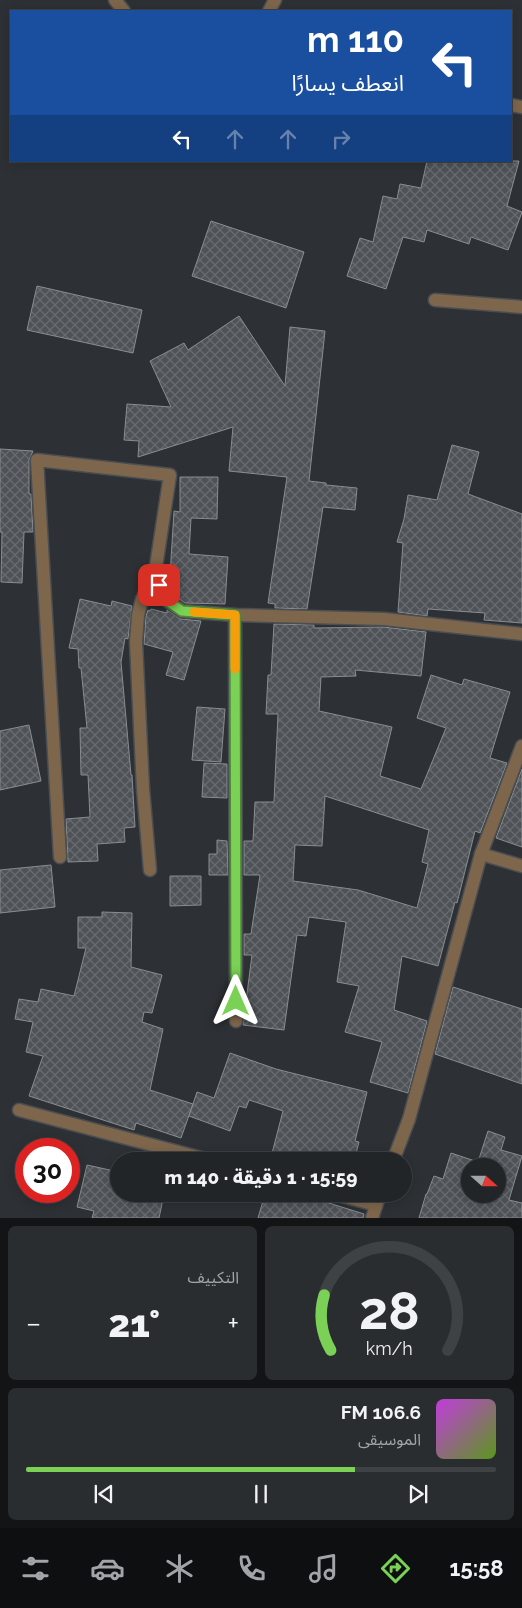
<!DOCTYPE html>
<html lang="ar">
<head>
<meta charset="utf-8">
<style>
  :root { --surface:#222528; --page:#2a2d30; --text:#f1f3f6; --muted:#a2a5a8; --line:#3f4245; --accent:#7ad156 }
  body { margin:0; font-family:Raleway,"Noto Sans Arabic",sans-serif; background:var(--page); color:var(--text); direction:rtl; height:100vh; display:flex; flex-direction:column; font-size:19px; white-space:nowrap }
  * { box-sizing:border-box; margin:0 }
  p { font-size:16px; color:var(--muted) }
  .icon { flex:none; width:28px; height:28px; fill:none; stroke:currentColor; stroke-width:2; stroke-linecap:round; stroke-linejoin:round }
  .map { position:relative; height:1218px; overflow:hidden; direction:ltr }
  .details { display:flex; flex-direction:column; gap:8px; padding:8px; background:#131416; flex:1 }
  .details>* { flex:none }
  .top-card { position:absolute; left:10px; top:10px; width:502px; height:152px; border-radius:0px; box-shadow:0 2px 12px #0003,0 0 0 1px var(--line); direction:rtl; background:#1a4fa0; color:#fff; overflow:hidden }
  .needle { width:32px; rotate:111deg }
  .fabs { position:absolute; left:461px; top:1158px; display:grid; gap:10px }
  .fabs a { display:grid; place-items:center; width:45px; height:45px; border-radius:50%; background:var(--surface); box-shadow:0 2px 12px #0003,0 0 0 1px var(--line); font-size:25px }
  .speed { position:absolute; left:15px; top:1138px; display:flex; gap:10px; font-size:25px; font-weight:700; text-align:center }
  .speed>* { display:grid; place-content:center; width:65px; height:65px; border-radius:50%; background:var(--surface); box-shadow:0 2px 12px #0003,0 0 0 1px var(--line); line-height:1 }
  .speed .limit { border:8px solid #d22; background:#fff; color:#111 }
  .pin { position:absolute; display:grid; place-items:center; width:42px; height:42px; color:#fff; margin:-21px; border-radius:10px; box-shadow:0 2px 8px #0006 }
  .me { position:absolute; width:55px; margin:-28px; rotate:0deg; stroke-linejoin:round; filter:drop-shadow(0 0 4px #0008) }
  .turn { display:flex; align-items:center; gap:18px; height:105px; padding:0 25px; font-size:22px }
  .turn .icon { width:65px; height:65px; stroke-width:2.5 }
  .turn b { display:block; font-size:35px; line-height:42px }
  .lanes { display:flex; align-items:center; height:48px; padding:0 25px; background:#0003; justify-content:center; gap:25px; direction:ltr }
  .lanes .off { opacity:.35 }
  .big { font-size:38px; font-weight:800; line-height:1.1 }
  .details .widget { flex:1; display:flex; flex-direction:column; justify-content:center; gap:8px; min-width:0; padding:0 18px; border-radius:8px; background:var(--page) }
  .details .dial { align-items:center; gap:0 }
  .dial svg { height:130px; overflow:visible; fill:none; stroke:var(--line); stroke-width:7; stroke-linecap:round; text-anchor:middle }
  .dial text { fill:var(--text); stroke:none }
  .song { display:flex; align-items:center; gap:15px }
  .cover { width:60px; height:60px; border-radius:8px; background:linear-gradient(135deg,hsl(290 70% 55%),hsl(90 70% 35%)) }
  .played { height:5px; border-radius:2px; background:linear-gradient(90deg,var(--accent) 70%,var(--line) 70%) }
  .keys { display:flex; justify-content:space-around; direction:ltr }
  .heat { display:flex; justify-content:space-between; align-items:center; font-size:28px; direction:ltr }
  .details .tiles { flex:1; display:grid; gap:8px; grid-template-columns:1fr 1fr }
  .widget:last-child { grid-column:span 2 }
  .trip { position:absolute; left:110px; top:1152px; width:302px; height:50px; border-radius:25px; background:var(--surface); box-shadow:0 2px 12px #0003,0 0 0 1px var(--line); font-weight:800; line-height:50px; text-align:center; direction:rtl }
  .tabs { display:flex; height:80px; justify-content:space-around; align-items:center; background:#0e0f10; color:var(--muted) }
  .tabs .icon { width:35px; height:35px }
  .tabs .on { color:var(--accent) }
  .tabs b { font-size:22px; color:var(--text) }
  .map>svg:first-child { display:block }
  .building { fill:url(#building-cross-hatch); stroke:#888d92; fill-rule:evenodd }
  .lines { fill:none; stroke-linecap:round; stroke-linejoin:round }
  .minor-casing { stroke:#4a4e52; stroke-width:15 }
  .minor { stroke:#7e664c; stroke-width:12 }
  .route-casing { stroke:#4f8838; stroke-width:12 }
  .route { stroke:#7ad156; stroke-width:9 }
  .slow { stroke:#f59e0b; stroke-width:9 }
</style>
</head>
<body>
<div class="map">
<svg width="522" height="1218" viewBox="0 0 522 1218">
  <defs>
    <pattern id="building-cross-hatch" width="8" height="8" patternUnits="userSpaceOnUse" patternTransform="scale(1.25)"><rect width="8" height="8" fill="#4f5358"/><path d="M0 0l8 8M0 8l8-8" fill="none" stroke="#686c70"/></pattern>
  </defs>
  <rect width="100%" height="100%" fill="#2d3135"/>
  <!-- building -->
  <g class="building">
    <path d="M427,161h92l-12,45 15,6 -14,38 -37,-13 -2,7 -42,-14 -3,12 -21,-5 -17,52 -39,-13 13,-38 13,4 10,-46 14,3 3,-15 21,4z"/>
    <path d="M211,221l93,31 -18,56 -94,-32z"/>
    <path d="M37,286l105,24 -9,43 -106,-23z"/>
    <path d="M239,316l46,70 5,-59 35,4 -16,150 17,2v2l31,3 -2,22 -32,-3 -16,102 -32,-1v-4l-7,-1 19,-126 -58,-6 4,-44 -95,30 1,-16 -15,-1 3,-36 44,3 -21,-46 34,-18 4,7z"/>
    <path d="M452,445l27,7 -11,42 54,20v109l-38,-3 1,-7 -57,-4 -1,7 -29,-4 5,-69 -6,-1 7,-23 4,-24 29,5z"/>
    <path d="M0,449l33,2 -4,9v34h2l2,38h-9l-2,51 -21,-1 1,-50h-2z"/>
    <path d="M180,477h38l-1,42 -26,-1 -2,36 39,3 -3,47 -40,-1 -16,-11 5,-81 6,1z"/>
    <path d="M80,599l31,7 1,-5 20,5 -4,33 -3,-1 -4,24 10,113h1l3,52 -11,1 1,14 -28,2 1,17 -30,1 -2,-43 24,-2 -2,-42h-7l-1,-47h7l-6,-60h-2l-1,-19 -9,-1z"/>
    <path d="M151,609l16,4v-3l14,9 20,2 -17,59 -18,-5 7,-23 -29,-8 2,-28 2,-6 2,1z"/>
    <path d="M274,624l40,1v3l69,-1 43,5 -5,44 -66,-6 1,6 -35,1 -2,34 73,16 -12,49 41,13 25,-61 -29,-10 14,-43 31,10 2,-6 46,13 -20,66 17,5 -27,70 -5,-2 -18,72 -2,-1 -17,64 -36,-10 -8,54 33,11 -19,72 -38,-11 12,-40 -37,-10 14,-46 -22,-4 9,-60 -37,-5 -3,19 -9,-1 -13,95 -41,-5 9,-70h-8v-21h7l9,-59h-16v-34h9l2,-39h19l4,-88h-12l2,-39h3zM325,796l104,34 -7,32 6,2 -11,44 -59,-18 -65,-9 2,-36 27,1z"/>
    <path d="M197,707l28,2 -4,53 -29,-2z"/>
    <path d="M29,725l12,56 -41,9v-59z"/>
    <path d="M204,763l23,1v34l-25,-1z"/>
    <path d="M522,769v78l-26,-9z"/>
    <path d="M217,840l10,1 1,34h-19v-21h8z"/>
    <path d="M51,865l4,42 -55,6v-43z"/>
    <path d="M170,876h31v29l-31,1z"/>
    <path d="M102,912l30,1 -1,54 31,8 -10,38 -8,-1 -2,10 21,7 -13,61 43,14 -12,34 -45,-15 -2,7 -105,-34 14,-40 -17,-4 7,-30 -18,-3 4,-20 19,3 3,-13 33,7 12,-48h-8v-31h24z"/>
    <path d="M453,987l69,22v75l-87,-30z"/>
    <path d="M230,1053l46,16 91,23 -12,49 4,1 -5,19h-84l13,-50 -34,-11 -3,8 -7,-2 -9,25 -41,-15 8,-24 17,6z"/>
    <path d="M488,1131l17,6 -4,13 21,6 -13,44 13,3v15h-103l7,-24h1l7,-18 9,3 8,-26 27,9zM470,1166h28v28h-28z"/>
    <path d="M87,1165l32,7v22h45l-5,24h-67l2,-7 -17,-4z"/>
    <path d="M265,1194h35l64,20 -1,4h-105z"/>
  </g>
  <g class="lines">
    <!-- minor casing -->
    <g class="minor-casing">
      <g id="minor">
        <path d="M115,0l9,11"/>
        <path d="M269,11l6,-11"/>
        <path d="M511,105l11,2"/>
        <path d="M435,300l87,7"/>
        <path d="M235,615l1,406"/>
        <path d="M481,854l41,12"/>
        <path d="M60,857l-23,-397 133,15 -15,98 7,24 20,14 53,4 149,4 138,15"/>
        <path d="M150,870l-7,-81 -7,-147 2,-27 4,-16 13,-26"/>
        <path d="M19,1110l194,51"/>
        <path d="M393,1161l16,-42 72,-265 41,-108"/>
        <path d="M335,1194l41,11"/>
        <path d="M372,1218l8,-24"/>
      </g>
    </g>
    <!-- minor -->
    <use href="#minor" class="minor"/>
  </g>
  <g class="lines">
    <!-- route casing -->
    <g class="route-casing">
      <path id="route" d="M159,585l3,12 20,14 53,4 1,386"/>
    </g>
    <!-- route -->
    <use href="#route" class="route"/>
    <!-- slow -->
    <path class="slow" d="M194,612l41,3v54"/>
  </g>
</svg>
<div class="fabs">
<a><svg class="needle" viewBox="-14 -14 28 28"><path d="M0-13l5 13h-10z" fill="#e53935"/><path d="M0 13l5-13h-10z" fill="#a2a5a8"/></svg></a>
</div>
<div class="speed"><div class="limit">30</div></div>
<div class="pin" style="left:159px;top:585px;background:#d93025"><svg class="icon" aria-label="arrive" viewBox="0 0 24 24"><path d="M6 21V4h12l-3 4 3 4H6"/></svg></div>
<svg class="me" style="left:236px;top:1001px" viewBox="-20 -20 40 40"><path d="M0-17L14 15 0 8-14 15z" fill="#7ad156" stroke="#fff" stroke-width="4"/></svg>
<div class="trip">15:59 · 1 دقيقة · 140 m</div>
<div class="top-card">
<div class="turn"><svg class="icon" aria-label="left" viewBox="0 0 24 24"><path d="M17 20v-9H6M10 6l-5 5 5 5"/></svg><div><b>110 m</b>انعطف يسارًا</div></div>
<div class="lanes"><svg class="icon" aria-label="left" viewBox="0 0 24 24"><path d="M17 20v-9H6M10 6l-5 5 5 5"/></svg><svg class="icon off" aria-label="ahead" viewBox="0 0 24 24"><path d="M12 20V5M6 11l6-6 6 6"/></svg><svg class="icon off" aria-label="ahead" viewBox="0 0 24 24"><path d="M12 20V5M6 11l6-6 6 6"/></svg><svg class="icon off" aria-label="right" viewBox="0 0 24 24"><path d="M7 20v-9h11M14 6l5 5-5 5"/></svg></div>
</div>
</div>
<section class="details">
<div class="tiles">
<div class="widget dial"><svg viewBox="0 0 100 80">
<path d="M14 69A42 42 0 1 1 86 69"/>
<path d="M14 69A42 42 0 0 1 10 35" stroke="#7ad156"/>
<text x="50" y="56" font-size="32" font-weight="700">28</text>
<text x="50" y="72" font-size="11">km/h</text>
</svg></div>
<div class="widget"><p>التكييف</p>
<div class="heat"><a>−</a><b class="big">21°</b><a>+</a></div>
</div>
<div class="widget">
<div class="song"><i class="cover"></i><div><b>106.6 FM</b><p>الموسيقى</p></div></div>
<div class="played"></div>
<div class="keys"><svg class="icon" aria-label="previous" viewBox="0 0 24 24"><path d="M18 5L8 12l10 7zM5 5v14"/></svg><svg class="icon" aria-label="pause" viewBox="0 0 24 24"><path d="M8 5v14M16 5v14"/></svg><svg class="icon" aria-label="next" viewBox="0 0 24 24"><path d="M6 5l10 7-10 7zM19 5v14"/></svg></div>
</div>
</div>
</section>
<nav class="tabs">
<b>15:58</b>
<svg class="icon on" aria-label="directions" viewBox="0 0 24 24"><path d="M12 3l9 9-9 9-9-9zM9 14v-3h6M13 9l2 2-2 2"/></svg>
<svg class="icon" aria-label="music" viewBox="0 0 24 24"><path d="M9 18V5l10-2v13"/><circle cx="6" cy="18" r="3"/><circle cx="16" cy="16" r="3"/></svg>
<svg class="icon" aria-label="phone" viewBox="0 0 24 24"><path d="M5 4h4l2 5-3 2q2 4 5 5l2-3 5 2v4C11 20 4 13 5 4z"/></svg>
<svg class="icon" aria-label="climate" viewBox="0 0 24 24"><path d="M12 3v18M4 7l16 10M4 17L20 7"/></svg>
<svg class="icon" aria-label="car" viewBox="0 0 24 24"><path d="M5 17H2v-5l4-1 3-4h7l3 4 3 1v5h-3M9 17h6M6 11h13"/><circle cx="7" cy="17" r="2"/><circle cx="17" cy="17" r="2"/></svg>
<svg class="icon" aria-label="filters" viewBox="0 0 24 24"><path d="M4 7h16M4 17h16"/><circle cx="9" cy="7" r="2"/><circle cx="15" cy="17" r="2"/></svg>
</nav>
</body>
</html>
